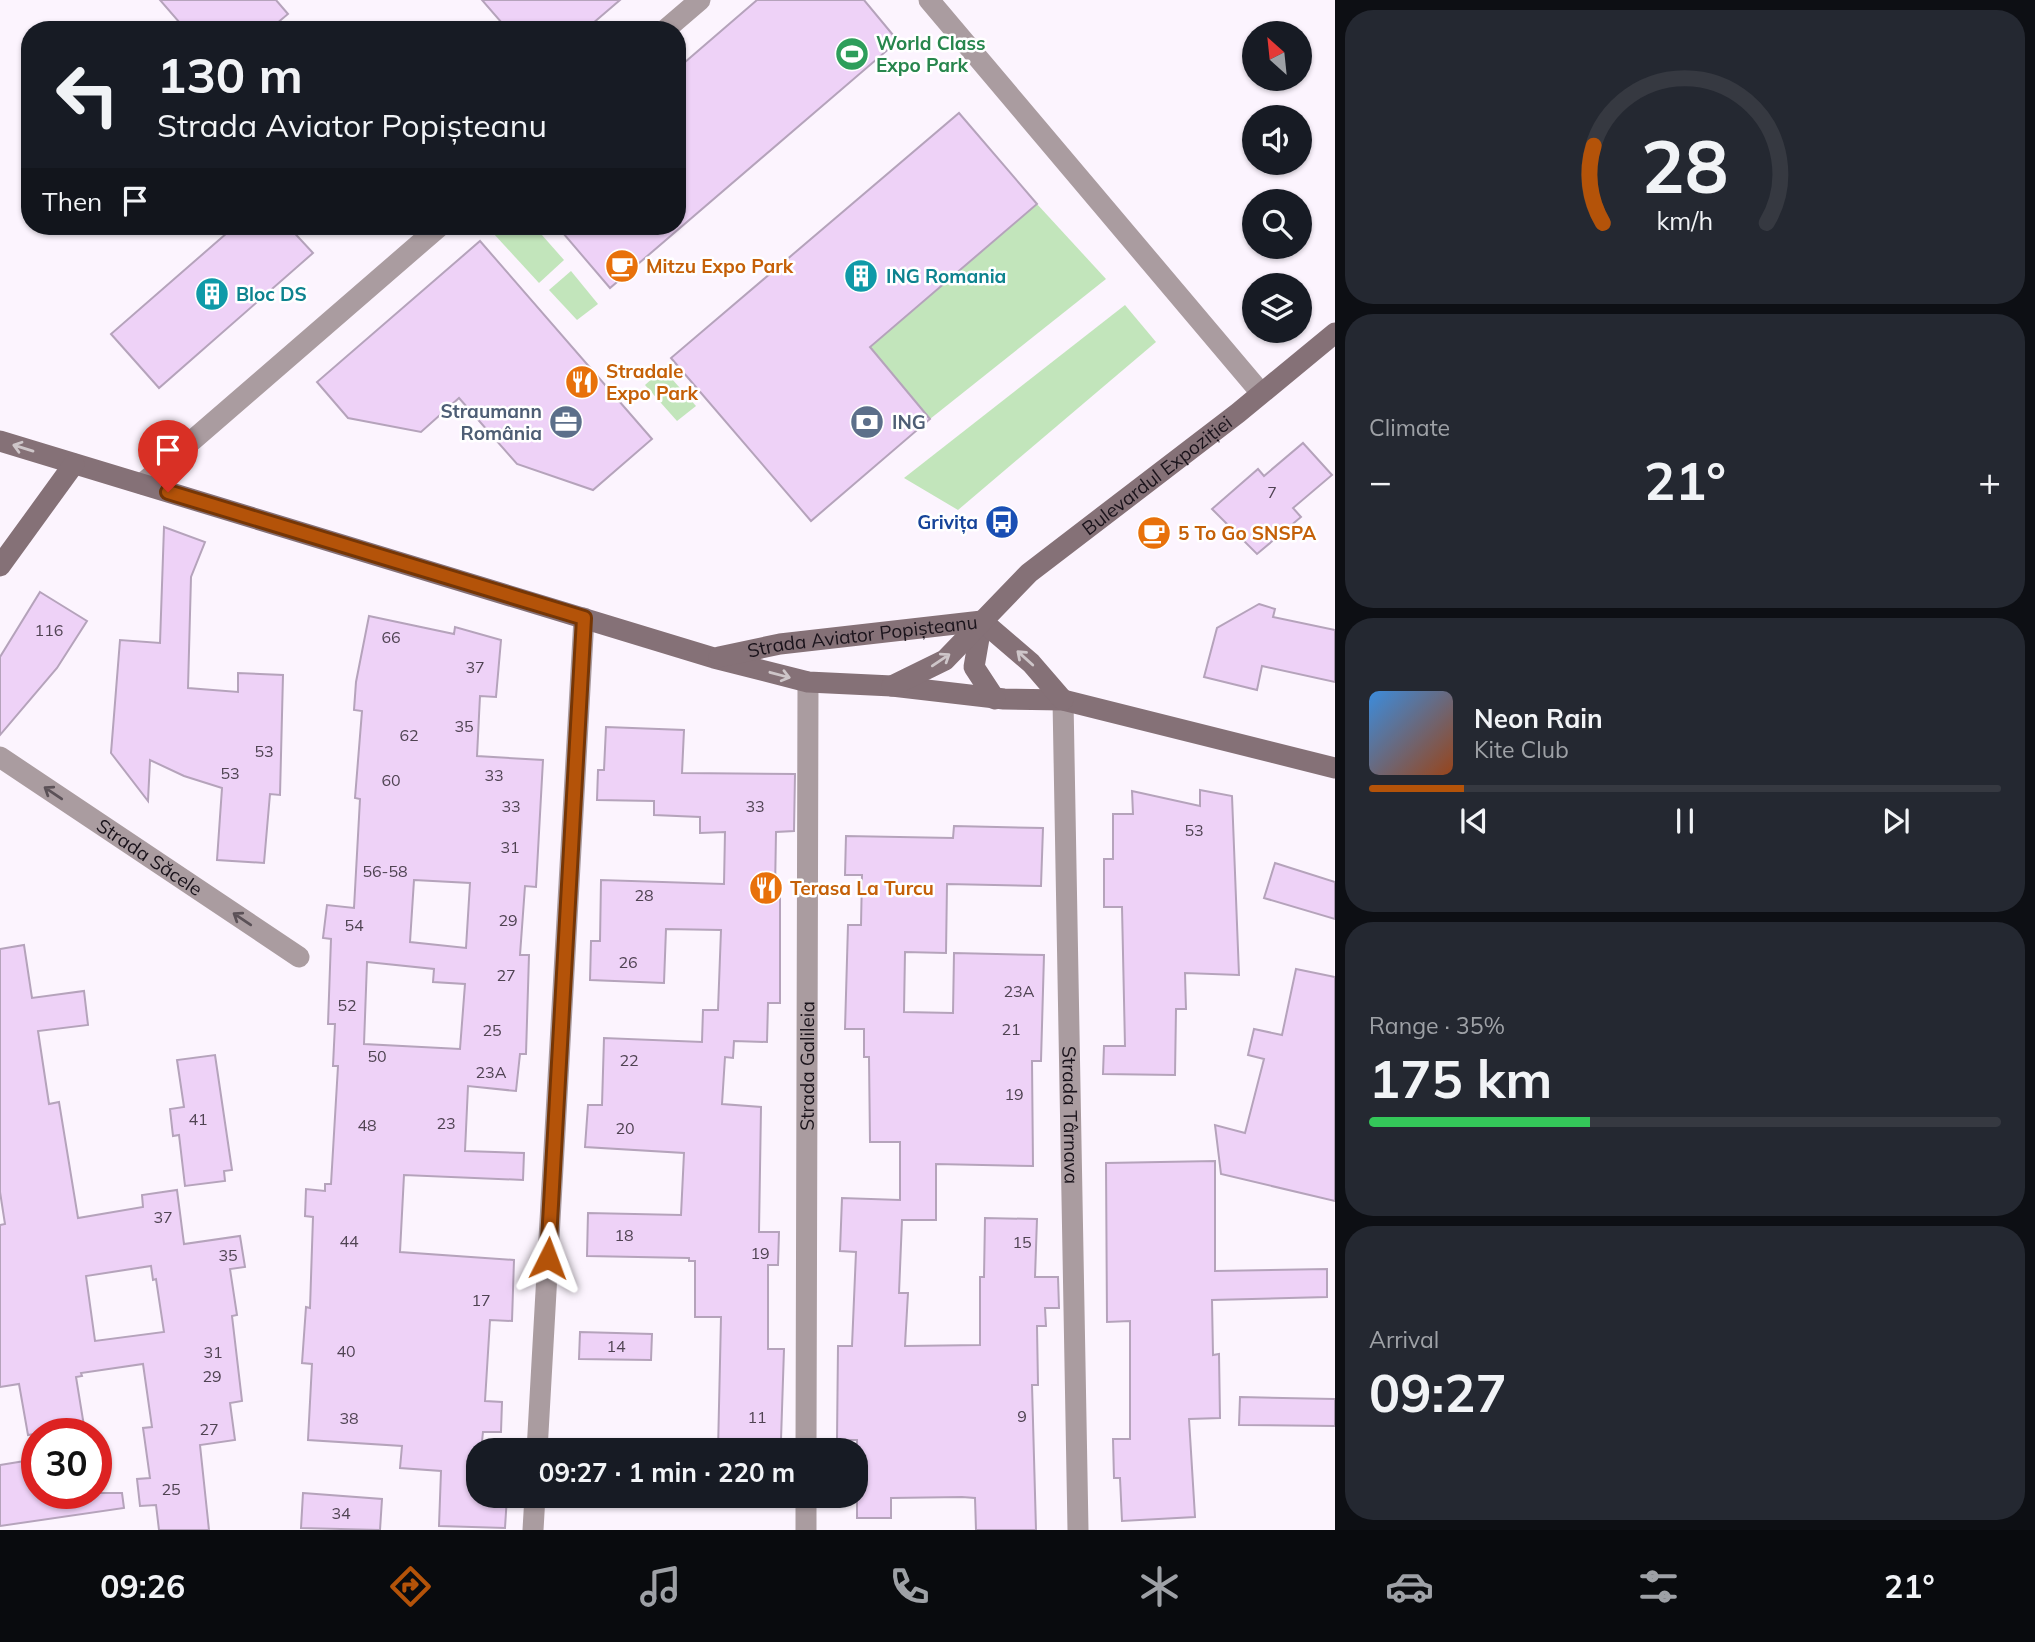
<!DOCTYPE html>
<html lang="en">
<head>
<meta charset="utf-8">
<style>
  :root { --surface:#171b24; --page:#242831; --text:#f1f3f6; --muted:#9ea1a6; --line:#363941; --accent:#b45309 }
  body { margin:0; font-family:Mulish,sans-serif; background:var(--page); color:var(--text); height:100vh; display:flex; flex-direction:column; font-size:26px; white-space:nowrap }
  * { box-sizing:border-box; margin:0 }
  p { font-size:23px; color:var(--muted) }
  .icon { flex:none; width:38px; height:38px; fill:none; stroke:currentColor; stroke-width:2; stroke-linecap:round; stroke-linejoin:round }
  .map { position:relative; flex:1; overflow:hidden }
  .side { display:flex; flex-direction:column; gap:10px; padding:10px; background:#0d0f14; width:700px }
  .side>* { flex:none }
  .top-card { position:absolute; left:21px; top:21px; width:665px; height:214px; border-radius:28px; box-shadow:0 2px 5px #0004; background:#171b24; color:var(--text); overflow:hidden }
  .needle { width:46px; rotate:333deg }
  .fabs { position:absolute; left:1242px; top:21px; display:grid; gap:14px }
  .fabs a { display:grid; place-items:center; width:70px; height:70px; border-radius:50%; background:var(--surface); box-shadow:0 2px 5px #0004; font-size:35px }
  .speed { position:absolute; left:21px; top:1418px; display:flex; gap:14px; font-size:35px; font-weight:700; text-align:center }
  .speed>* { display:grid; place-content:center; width:91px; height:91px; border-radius:50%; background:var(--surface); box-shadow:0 2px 5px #0004; line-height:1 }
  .speed .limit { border:10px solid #d22; background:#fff; color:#111 }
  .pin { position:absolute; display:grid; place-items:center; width:60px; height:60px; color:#fff; margin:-72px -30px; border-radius:50% 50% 50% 0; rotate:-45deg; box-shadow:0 0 7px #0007 }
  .pin .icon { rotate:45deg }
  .me { position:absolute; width:77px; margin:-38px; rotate:3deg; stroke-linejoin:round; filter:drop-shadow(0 0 5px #0008) }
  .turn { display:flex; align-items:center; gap:24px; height:147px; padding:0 21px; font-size:32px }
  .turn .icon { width:91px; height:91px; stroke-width:2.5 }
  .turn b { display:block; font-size:49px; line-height:60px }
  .then { display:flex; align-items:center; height:66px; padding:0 21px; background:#0003; gap:14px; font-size:26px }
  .big { font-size:52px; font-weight:700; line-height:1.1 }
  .side .widget { flex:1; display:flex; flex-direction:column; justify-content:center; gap:10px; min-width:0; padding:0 24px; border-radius:28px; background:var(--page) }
  .side .dial { align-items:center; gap:0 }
  .dial svg { height:182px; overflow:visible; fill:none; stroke:var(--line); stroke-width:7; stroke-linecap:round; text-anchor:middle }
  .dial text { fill:var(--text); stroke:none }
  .song { display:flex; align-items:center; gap:21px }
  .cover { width:84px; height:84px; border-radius:10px; background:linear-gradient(135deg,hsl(210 70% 55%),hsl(20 70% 35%)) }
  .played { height:7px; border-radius:4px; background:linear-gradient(90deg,var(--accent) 15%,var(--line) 15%) }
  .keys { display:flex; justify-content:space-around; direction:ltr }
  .heat { display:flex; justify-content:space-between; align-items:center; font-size:38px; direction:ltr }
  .charge { height:10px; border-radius:5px; background:linear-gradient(90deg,#34c759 35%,var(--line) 0) }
  .trip { position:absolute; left:466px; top:1438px; width:402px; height:70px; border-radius:28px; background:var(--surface); box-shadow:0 2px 5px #0004; font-weight:700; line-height:70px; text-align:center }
  .dock { display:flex; height:112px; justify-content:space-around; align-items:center; background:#090b0e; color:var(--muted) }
  .dock .icon { width:49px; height:49px }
  .dock .active { color:var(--accent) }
  .dock b { font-size:32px; color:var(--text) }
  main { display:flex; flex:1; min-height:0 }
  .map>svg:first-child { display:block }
  .green { fill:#c2e5bb }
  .building { fill:#eed2f7; stroke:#b5a3bb; stroke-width:2; fill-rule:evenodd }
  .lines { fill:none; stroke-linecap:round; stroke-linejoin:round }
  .street { stroke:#aa9ca0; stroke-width:21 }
  .secondary { stroke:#857177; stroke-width:21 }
  .oneway { stroke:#cec6c9 }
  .oneway2 { stroke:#5b5157 }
  .route-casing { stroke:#753606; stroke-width:18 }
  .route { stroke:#b45309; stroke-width:12 }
  .labels { text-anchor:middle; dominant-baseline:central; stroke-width:5; stroke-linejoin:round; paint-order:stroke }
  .number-label { font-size:16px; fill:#4f4352 }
  .leisure-label { font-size:19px; font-weight:bold; fill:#27864d; stroke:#fff; text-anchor:start }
  .food-label { font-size:19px; font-weight:bold; fill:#c56008; stroke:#fff; text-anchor:start }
  .culture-label { font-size:19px; font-weight:bold; fill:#0d838f; stroke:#fff; text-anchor:start }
  .service-label { font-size:19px; font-weight:bold; fill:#4e5e75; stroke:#fff; text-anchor:end }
  .street-label { font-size:19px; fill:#1a131b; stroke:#fff }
  .transit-label { font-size:19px; font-weight:bold; fill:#164399; stroke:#fff; text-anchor:end }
</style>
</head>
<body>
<main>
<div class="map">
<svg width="1335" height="1530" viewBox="0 0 1335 1530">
  <rect width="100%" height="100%" fill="#fcf4fe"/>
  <!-- green -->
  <g class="green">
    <path d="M1037,204l69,75 -176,140 -60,-72z"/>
    <path d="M502,226h32l30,34 -25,23 -46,-50z"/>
    <path d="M571,271l27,33 -21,16 -28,-30z"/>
    <path d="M1125,305l31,37 -198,168 -54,-32z"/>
    <path d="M663,369l33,37 -19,15 -32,-36z"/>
  </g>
  <!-- building -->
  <g class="building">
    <path d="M160,0h116l12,14 -19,16h-83z"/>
    <path d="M482,0h138l-35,30h-77z"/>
    <path d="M757,0h107l34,41 -288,247 -53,-62h120v-157z"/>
    <path d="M959,113l78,91 -167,143 60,72 -119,102 -140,-163z"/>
    <path d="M235,226h53l25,27 -154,135 -48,-54z"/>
    <path d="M480,241l172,198 -59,51 -76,-26 -58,-66 -38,34 -73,-14 -31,-36z"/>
    <path d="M1303,443l29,32 -39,33 8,9 -44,37 -45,-45 46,-40 6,7z"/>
    <path d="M164,527l41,15 -14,35 -3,111 50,4v-19l45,2 -3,120 -10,-1 -6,69 -47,-3 5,-72 -38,-12 -34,-16 -2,41 -37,-48 9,-113 40,3z"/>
    <path d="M40,592l47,29 -30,47 -57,67v-78z"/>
    <path d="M1259,604l16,5 -2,8 62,13v52l-73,-16 -5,24 -53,-13 13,-49z"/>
    <path d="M369,616l85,18 1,-7 46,13 -5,57 -16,-1 -3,60 66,4 -7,127 -11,-1 -5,69h9l-3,99h-6l-4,37 -48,-5 -3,65 59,2 -1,27 -119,-5 -4,77 114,8 -2,61 -22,-1 -5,81 17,1 -1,30h-18l-2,19h-3v45h29l-2,32 -66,-2 2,-55 -41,-3 2,-22 -94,-6 4,-76 -10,-1 4,-56 4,1 3,-91 -8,-1 1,-27 19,2v-7h6l7,-118h-5l2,-42h-7l3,-85 -8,-1 4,-33 27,3 6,-109 -5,-1 7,-87 -8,-1 2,-28zM414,880l56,3 -4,65 -56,-6zM367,962l67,7 -1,13 32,2 -5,65 -96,-5z"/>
    <path d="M606,727l78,3 -2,43 113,1 -1,57 -18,1 -1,60h5v111h-12l-1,39 -33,-1 -1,17 -8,-1 -3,47 39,3 -2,125h20l-1,33h-10v84h16l-3,91h-4v11h-59l3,-134h-26v-56h-6v-3l-102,-2 1,-43 93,2 3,-62 -99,-6 3,-42h14l2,-67 98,4 1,-32h15l3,-80 -55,-1 -2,54 -74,-3 1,-39h9l1,-61 123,4 1,-52 -25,1v-16l-46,-2v-14l-57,-1 1,-30h6z"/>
    <path d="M1200,790l32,6 7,179 -54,-2 1,36h-10l-1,66 -72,-1 1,-28h21l-3,-139h-18v-48h9v-45h20l-1,-23 68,15z"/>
    <path d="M954,826l89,2 -2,58 -94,-2 -1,69 -41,-1 -1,60 49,1 1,-60 90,2 -3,106h-9l1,105 -97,-2v56h-34l-3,73h9l-3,53 75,-1v-68h4l1,-59 52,1 -2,58h23l1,31h-14l1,18h-9l1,59h-6l4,145h-60l-1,-32 -13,-1 -71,1v20h-34v-78h-20l1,-94h14l4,-94 -16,-1 2,-53 58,2v-58h-30l-1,-85h-5v-28h-19l3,-104h13l1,-50h-17l1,-39 107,2z"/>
    <path d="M1275,863l60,19v37l-71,-21z"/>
    <path d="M24,945l8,53 52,-7 4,34 -50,6 11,73 10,-2 19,116 65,-11 -1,-12 35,-5 7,54 56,-8 5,31 -15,2 7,46 -5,1 10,85 -12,2 5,37 -35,5 9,85h-50l-3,-25 -16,1 -3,-27 13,-1 -7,-50 9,-1 -9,-63 -62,9 1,3 -6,1 8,49 -56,9 -9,-51 -19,3v-162l5,-1 -5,-32v-243zM151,1266l2,14 3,-1 8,53 -69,9 -9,-65z"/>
    <path d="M1296,969l39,8v224l-114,-27 -6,-49 30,8 19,-74 -16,-4 6,-26 28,6z"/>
    <path d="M215,1055l17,115 -8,1 1,10 -40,5 -6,-51 -6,1 -3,-27 14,-2 -7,-47z"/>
    <path d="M1215,1161v110l112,-2v28l-115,3 1,55 6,-1 1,64 -31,1 6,98 -73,4 -2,-43h-6l-1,-39h17v-118l-23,1 -1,-159z"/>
    <path d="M580,1332l72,2 -1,26 -72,-1z"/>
    <path d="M1240,1397l95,2v27l-96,-1z"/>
    <path d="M37,1459v34h85l2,15 -124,18v-61z"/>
    <path d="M303,1493l79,6 -2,31 -79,-2z"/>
  </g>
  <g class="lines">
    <!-- street -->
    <g class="street">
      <path d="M929,0l332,393"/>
      <path d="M665,30l35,-30"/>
      <path d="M142,484l298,-258"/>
      <path id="s1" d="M1063,700l15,830"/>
      <path id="s2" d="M0,757l299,200"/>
      <path d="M537,1451l47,-833"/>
      <path id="s3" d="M806,1451l2,-769"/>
      <path d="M533,1530l2,-34"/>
      <path d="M806,1530v-34"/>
    </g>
    <!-- secondary -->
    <g class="secondary">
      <path d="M0,441l714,217 94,24 84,4 112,13 59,1 272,68"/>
      <path d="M0,566l74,-102"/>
      <path d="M982,621l-8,46 21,32"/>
      <path id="s4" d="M719,657l61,-13 202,-23 49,42 32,37"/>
      <path id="s5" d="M892,686l53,-26 84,-87 209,-160 97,-80"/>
    </g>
  </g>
  <!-- one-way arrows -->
  <defs><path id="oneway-shaft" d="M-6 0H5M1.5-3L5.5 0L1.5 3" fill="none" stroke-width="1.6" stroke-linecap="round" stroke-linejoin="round" transform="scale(1.75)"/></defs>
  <g class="oneway">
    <use href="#oneway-shaft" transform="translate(23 448) rotate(-163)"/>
    <use href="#oneway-shaft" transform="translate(1025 658) rotate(-138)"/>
    <use href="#oneway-shaft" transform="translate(941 660) rotate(-34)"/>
    <use href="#oneway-shaft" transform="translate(780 675) rotate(15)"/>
  </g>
  <g class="oneway2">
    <use href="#oneway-shaft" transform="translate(53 793) rotate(-146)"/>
    <use href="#oneway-shaft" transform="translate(242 919) rotate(-146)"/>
  </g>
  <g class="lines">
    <!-- route casing -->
    <g class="route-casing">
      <path id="route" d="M168,492l416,126 -36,640"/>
    </g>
    <!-- route -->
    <use href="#route" class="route"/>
  </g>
  <!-- icons -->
  <defs>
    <g id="stadium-disc" transform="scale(1.75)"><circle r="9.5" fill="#2e9e5b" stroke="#fff"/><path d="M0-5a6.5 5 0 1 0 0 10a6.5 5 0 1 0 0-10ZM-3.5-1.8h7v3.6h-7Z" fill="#fff"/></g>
    <g id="cafe-disc" transform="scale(1.75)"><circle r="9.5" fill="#e8710a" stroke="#fff"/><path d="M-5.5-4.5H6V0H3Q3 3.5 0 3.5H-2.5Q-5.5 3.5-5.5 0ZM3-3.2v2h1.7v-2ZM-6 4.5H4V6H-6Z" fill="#fff"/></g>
    <g id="building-disc" transform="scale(1.75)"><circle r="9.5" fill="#0f9aa8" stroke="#fff"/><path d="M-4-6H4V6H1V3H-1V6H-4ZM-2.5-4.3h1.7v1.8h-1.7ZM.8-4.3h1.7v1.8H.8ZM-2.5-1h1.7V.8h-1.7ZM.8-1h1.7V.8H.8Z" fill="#fff"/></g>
    <g id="restaurant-disc" transform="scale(1.75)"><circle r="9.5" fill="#e8710a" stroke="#fff"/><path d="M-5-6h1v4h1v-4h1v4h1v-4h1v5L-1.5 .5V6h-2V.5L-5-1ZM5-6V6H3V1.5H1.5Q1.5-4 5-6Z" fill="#fff"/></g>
    <g id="office-disc" transform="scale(1.75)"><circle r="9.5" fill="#5c6f8a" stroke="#fff"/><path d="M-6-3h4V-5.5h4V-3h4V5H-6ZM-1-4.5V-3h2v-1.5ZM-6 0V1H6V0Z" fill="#fff"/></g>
    <g id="bank-disc" transform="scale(1.75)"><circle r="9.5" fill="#5c6f8a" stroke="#fff"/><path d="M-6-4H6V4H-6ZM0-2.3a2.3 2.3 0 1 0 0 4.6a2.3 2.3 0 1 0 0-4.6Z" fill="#fff"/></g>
    <g id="bus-disc" transform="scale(1.75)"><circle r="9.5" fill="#1a4fb4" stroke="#fff"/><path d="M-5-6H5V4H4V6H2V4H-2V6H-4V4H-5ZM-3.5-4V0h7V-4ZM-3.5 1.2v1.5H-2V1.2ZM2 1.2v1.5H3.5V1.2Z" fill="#fff"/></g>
  </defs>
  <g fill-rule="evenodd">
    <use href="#stadium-disc" x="852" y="54"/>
    <use href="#cafe-disc" x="622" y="266"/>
    <use href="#building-disc" x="861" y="276"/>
    <use href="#building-disc" x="212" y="294"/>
    <use href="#restaurant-disc" x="582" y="382"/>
    <use href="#office-disc" x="566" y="422"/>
    <use href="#bank-disc" x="867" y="422"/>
    <use href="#bus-disc" x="1002" y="522"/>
    <use href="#cafe-disc" x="1154" y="533"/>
    <use href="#restaurant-disc" x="766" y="888"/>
  </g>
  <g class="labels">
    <!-- number labels -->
    <g class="number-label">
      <text x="1272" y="492">7</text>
      <text x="49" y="630">116</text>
      <text x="391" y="637">66</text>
      <text x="475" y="667">37</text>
      <text x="464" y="726">35</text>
      <text x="409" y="735">62</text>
      <text x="264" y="751">53</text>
      <text x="230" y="773">53</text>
      <text x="494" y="775">33</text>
      <text x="391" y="780">60</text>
      <text x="511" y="806">33</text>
      <text x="755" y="806">33</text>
      <text x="1194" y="830">53</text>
      <text x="510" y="847">31</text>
      <text x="385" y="871">56-58</text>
      <text x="644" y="895">28</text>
      <text x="508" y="920">29</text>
      <text x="354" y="925">54</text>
      <text x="628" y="962">26</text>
      <text x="506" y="975">27</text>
      <text x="1019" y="991">23A</text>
      <text x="347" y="1005">52</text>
      <text x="1011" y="1029">21</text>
      <text x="492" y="1030">25</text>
      <text x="377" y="1056">50</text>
      <text x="629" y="1060">22</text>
      <text x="491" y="1072">23A</text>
      <text x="1014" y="1094">19</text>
      <text x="198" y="1119">41</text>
      <text x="446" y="1123">23</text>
      <text x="367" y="1125">48</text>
      <text x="625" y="1128">20</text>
      <text x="163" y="1217">37</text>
      <text x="624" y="1235">18</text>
      <text x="349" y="1241">44</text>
      <text x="1022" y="1242">15</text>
      <text x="760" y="1253">19</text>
      <text x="228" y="1255">35</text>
      <text x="481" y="1300">17</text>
      <text x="616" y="1346">14</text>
      <text x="346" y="1351">40</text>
      <text x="213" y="1352">31</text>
      <text x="212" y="1376">29</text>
      <text x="1022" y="1416">9</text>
      <text x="757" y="1417">11</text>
      <text x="349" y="1418">38</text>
      <text x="209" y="1429">27</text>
      <text x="171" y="1489">25</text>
      <text x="341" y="1513">34</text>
    </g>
    <!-- leisure labels -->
    <g class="leisure-label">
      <text x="876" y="43">World Class<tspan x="876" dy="22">Expo Park</tspan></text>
    </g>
    <!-- food labels -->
    <g class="food-label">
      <text x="646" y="266">Mitzu Expo Park</text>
      <text x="606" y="371">Stradale<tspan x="606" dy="22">Expo Park</tspan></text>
      <text x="1178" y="533">5 To Go SNSPA</text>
      <text x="790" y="888">Terasa La Turcu</text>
    </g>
    <!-- culture labels -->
    <g class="culture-label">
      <text x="886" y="276">ING Romania</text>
      <text x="236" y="294">Bloc DS</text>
    </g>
    <!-- service labels -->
    <g class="service-label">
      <text x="542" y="411">Straumann<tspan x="542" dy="22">România</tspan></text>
      <text x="892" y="422" text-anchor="start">ING</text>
    </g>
    <!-- street labels -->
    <g class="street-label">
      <text stroke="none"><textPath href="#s5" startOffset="341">Bulevardul Expoziției</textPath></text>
      <text stroke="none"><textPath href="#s4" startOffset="145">Strada Aviator Popișteanu</textPath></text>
      <text stroke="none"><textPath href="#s2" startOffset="180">Strada Săcele</textPath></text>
      <text stroke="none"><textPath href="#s3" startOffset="385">Strada Galileia</textPath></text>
      <text stroke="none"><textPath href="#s1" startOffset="415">Strada Târnava</textPath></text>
    </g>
    <!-- transit labels -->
    <g class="transit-label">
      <text x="978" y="522">Grivița</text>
    </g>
  </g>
</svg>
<div class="fabs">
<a><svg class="needle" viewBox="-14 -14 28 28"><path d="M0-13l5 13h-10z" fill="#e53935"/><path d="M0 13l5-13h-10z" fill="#9ea1a6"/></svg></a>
<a><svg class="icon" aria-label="sound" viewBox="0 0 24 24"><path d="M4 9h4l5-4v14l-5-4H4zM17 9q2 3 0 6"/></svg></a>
<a><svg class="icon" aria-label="search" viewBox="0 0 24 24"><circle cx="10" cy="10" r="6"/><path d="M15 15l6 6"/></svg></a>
<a><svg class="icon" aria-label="layers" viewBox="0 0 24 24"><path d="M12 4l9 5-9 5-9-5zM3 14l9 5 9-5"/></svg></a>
</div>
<div class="speed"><div class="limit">30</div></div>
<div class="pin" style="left:168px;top:492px;background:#d93025"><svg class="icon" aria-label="arrive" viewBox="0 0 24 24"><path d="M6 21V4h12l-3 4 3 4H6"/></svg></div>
<svg class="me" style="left:548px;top:1258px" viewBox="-20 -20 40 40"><path d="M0-17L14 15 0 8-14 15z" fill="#b45309" stroke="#fff" stroke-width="4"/></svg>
<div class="trip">09:27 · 1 min · 220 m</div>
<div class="top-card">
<div class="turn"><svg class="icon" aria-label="left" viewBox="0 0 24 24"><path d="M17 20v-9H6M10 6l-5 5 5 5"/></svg><div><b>130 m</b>Strada Aviator Popișteanu</div></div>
<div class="then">Then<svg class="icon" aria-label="arrive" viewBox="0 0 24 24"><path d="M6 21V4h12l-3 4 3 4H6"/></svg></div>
</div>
</div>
<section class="side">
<div class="widget dial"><svg viewBox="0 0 100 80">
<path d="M14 69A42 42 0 1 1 86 69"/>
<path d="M14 69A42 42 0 0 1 10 35" stroke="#b45309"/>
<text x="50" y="56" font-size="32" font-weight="700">28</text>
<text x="50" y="72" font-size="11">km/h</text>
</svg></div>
<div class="widget"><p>Climate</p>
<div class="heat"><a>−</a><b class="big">21°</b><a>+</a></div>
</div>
<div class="widget">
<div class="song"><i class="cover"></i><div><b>Neon Rain</b><p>Kite Club</p></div></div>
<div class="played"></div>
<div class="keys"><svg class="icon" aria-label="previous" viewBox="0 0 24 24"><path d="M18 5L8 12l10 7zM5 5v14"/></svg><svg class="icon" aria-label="pause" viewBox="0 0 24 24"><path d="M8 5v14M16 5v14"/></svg><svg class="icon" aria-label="next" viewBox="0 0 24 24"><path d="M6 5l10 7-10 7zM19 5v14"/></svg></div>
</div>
<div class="widget"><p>Range · 35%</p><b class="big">175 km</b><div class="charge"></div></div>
<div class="widget"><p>Arrival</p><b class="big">09:27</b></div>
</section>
</main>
<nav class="dock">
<b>09:26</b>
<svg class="icon active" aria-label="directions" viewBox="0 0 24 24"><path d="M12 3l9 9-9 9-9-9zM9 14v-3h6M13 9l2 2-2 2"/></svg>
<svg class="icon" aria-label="music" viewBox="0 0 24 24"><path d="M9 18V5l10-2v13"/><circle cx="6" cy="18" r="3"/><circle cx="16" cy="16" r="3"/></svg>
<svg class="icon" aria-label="phone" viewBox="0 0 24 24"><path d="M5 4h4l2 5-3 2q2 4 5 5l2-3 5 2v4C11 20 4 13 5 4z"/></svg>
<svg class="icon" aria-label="climate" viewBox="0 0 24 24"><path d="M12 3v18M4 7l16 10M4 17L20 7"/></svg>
<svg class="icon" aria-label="car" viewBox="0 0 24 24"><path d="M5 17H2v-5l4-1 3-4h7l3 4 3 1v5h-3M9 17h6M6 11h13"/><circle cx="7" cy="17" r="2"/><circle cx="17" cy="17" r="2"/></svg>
<svg class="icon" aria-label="filters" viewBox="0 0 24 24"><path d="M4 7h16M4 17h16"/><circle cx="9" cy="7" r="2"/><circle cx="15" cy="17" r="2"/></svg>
<b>21°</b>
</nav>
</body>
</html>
